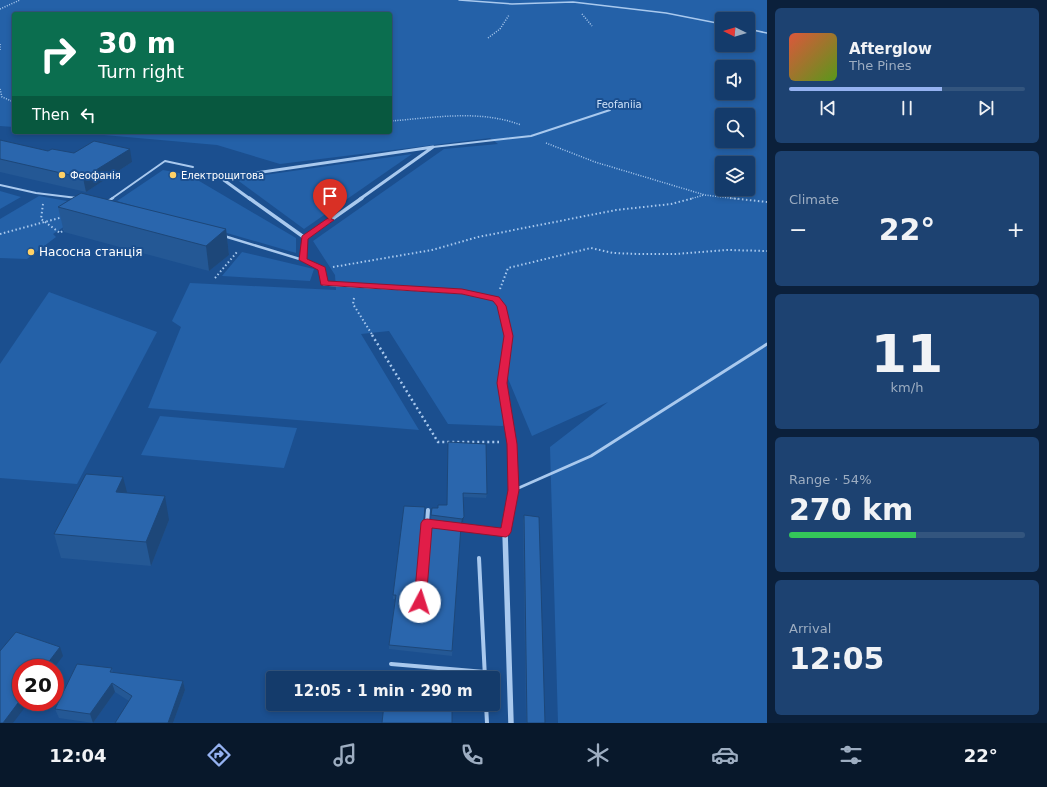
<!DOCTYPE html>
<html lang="en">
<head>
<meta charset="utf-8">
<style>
  :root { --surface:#143b6b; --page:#1d4271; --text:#f1f3f6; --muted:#9dadc1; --line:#33557e; --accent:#95b2f1 }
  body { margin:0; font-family:"DejaVu Sans",sans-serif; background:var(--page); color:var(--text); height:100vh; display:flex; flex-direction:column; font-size:15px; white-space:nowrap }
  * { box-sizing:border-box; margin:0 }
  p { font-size:13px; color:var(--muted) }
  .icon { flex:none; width:22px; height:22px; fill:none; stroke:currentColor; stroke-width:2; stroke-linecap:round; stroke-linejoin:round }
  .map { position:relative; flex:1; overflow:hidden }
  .side { display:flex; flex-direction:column; gap:8px; padding:8px; background:#0b203b; width:280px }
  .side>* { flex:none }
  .guide { position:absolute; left:12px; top:12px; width:380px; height:122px; border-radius:4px; box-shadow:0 2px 6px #0003,0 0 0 1px var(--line); background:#0b6e4f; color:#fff; overflow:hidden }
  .needle { width:26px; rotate:275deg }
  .buttons { position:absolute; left:715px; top:12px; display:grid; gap:8px }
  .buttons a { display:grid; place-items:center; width:40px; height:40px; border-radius:4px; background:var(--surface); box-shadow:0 2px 6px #0003,0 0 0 1px var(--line); font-size:20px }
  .speed { position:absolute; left:12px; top:659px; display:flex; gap:8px; font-size:20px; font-weight:700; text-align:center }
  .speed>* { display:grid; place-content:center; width:52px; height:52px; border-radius:50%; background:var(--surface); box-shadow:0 2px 6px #0003,0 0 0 1px var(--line); line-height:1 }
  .speed .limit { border:6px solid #d22; background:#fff; color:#111 }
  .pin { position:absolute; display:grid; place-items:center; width:34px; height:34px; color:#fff; margin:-41px -17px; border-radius:50% 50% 50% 0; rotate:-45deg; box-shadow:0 0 4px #0007 }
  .pin .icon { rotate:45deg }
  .me { position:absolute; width:44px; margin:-22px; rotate:5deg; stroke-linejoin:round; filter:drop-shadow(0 0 3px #0008) }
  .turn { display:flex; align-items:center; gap:14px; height:84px; padding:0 20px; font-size:18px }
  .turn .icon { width:52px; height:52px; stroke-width:2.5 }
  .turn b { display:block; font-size:28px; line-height:34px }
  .then { display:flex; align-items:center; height:38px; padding:0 20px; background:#0003; gap:8px; font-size:15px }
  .big { font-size:30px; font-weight:600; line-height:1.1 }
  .side .card { flex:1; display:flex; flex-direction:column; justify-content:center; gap:6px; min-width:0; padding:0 14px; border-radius:6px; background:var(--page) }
  .side .dial { align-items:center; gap:0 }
  .dial b { font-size:52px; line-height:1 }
  .song { display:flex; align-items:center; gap:12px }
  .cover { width:48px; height:48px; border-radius:6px; background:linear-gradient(135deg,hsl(10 70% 55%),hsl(90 70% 35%)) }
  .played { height:4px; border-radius:2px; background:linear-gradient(90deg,var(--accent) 65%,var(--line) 65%) }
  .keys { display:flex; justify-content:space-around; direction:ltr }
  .heat { display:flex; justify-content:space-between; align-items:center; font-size:22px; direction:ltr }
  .charge { height:6px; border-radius:3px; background:linear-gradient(90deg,#34c759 54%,var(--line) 0) }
  .trip { position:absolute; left:266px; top:671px; width:234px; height:40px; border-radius:4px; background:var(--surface); box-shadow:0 2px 6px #0003,0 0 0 1px var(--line); font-weight:600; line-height:40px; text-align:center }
  .tab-bar { display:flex; height:64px; justify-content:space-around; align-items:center; background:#08182b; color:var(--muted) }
  .tab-bar .icon { width:28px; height:28px }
  .tab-bar .current { color:var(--accent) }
  .tab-bar b { font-size:18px; color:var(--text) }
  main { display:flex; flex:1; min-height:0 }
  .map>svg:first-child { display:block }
  .green { fill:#2461a8; fill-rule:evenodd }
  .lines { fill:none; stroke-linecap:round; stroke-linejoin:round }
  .path-far2 { stroke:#a9c9ee; stroke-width:1.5; stroke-dasharray:1 1.5; stroke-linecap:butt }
  .path-far1 { stroke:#a9c9ee; stroke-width:2; stroke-dasharray:1.5 2.5; stroke-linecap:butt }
  .path { stroke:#a9c9ee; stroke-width:2.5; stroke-dasharray:2 3; stroke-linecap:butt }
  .lane-far4 { stroke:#a9c9ee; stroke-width:1.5 }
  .lane-far3 { stroke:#a9c9ee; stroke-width:2 }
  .lane-far2 { stroke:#a9c9ee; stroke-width:2.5 }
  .lane-far1 { stroke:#a9c9ee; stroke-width:3 }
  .lane { stroke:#a9c9ee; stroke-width:4 }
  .street-far3 { stroke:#a9c9ee; stroke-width:3 }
  .street-far2 { stroke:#a9c9ee; stroke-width:3.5 }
  .street-far1 { stroke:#a9c9ee; stroke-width:4.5 }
  .street { stroke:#a9c9ee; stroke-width:5.5 }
  .wall { fill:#245895 }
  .shaded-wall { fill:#1d4779 }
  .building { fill:#2a66ad; stroke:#1d4779 }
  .route { fill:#e11d48; stroke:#92132f }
  .poi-dot { fill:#ffd166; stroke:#1b4f8f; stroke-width:1.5 }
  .labels { text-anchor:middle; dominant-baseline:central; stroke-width:4; stroke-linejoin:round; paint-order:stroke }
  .far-park-label { font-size:10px; fill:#cfe3fa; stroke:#1b4f8f }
  .far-poi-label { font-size:10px; fill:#fff; stroke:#1b4f8f; text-anchor:start }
  .poi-label { font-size:12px; fill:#fff; stroke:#1b4f8f; text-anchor:start }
</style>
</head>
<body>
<main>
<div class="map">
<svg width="767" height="723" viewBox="0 0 767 723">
  <rect width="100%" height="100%" fill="#1b4f8f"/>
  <!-- green -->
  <g class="green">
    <path d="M0,0h767v723h-209l-8,-276 58,-45 -76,34 -28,-67 -1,57 -55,-2 -59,-93 -28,3 58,96 -271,-22 33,-81 -9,-6 18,-38 146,7 -1,-15 -22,-34 131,-92 54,-5 -8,-6 -210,26 -63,-19 -147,-13h320v-118h-376v113l-14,-1zM722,19h26v26h-26zM722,67h26v26h-26zM722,115h26v26h-26zM722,163h26v26h-26z"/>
    <path d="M412,154l-108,75 -68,-50z"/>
    <path d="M163,170l26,5 107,63v15l-179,-52z"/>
    <path d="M0,191l21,6 -21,12z"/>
    <path d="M39,196l56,10 -42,28 3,3 -29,22 -27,-1v-39z"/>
    <path d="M242,252l72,17 -4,12 -88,-5z"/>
    <path d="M49,292l108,40 -80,152 -77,-6v-114z"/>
    <path d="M160,416l137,12 -13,40 -143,-13z"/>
  </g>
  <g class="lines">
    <!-- path-far2 -->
    <g class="path-far2">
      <path d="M0,9l20,-9"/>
      <path d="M582,14l10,12"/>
      <path d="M488,38l12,-9 9,-14"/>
      <path d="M0,44v6"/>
      <path d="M0,89l2,8 12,5"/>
      <path d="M390,121c43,-3 89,-12 131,4"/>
      <path d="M546,143l49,19 110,33 33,4"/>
      <path d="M690,199l14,-4"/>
    </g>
    <!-- path-far1 -->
    <g class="path-far1">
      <path d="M730,198l37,4"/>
      <path d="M43,204l-2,15 19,14 5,-4"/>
      <path d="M0,234l63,-17"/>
      <path d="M333,267l99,-17 46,-13 138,-27 55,-6 23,-6"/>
      <path d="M215,278l22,-26"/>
      <path d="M500,289l8,-21 83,-20 22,5 25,1h38l51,-4 40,1"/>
      <path d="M354,298l-1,6 20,32"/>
    </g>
    <!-- path -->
    <path class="path" d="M372,335l66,107h61"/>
    <!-- lane-far4 -->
    <g class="lane-far4">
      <path d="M459,0l53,4 61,-2 93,11 56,11"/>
      <path d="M748,29l19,4"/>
    </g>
    <!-- lane-far3 -->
    <g class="lane-far3">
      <path d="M433,147l98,-11 79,-26"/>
      <path d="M0,185l36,8 41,5"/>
      <path d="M111,199l54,-38 28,6"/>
    </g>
    <!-- lane-far2 -->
    <g class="lane-far2">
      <path d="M75,198h2"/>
      <path d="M108,201l5,-3"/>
      <path d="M224,236l79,24"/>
    </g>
    <!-- lane-far1 -->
    <path class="lane-far1" d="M514,490l77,-34 176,-112"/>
    <!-- lane -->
    <g class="lane">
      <path d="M428,510l-1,13 7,1"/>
      <path d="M458,527l47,5"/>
      <path d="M479,558l6,120"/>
      <path d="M420,602l7,-79"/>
      <path d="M391,664l94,8"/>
      <path d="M486,704l1,19"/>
    </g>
    <!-- street-far3 -->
    <path class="street-far3" d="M250,199l-29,-21 212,-31 -73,52"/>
    <!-- street-far2 -->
    <g class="street-far2">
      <path d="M249,198l56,40"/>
      <path d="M305,238l-2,22 19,9 2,15 138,8 34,7 5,7 7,30"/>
      <path d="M305,238l57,-40"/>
    </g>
    <!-- street-far1 -->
    <path class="street-far1" d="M508,335l-6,48 10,61 2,46 -4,18"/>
    <!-- street -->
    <path class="street" d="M510,507l-5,25 6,191"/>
  </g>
  <!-- wall -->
  <g class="wall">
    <path d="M0,140l48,11 26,2 58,9 -46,30 -86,-20z"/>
    <path d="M58,207l168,22 3,26 -20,16 -145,-39z"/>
    <path d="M448,442l39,52 -1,4 -23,-1 1,20 -1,5 -2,1 -30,-3 1,-12h6l9,-3z"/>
    <path d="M127,493l42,27 -18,46 -90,-8 -7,-24z"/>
    <path d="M524,515l21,208h-19l-3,-203z"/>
    <path d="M461,526l-9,130 -63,-7v-4l6,-46h-2v-4l24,2 2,4 5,-3z"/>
    <path d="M112,668l1,5 70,8 2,9 -12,33h-58l14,-22 -14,-9 -22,31 -34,-5 -4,-9z"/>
  </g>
  <!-- shaded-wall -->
  <g class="shaded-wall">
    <path d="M130,149l2,13 -46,30 -3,-14z"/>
    <path d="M226,229l3,26 -20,16 -3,-25z"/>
    <path d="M123,477l6,23 -13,-8z"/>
    <path d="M165,496l4,24 -18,46 -5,-24z"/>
    <path d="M464,517l-1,5 -2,1 1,-4z"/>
    <path d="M60,647l3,9 -9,12h-10z"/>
    <path d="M183,681l2,9 -12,33h-5z"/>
    <path d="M112,683l3,9 -22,31 -3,-9z"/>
    <path d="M21,699v3h8l-16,21h-10z"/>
  </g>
  <!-- building -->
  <g class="building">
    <path d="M0,140l48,11 4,-2 22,4 20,-12 36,8 -47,29 -83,-19z"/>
    <path d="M81,193l145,36 -20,17 -148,-39z"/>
    <path d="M448,442l38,2 1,50 -24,-1 1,24 -2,2 -31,-4 1,-7h6v-3h9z"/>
    <path d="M86,474l37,3 -7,15 49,4 -19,46 -92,-8z"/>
    <path d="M404,506l21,1 -8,90 2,4 5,-3 6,-76 31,4 -9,125 -63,-6 7,-50h-3z"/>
    <path d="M524,515l15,2 6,206h-18z"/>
    <path d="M16,632l44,15 -16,21h-23v31l-18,24h-3v-72z"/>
    <path d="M77,664l35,4 -2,4 73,9 -15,42h-53l17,-27 -20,-13 -22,31 -35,-5z"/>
    <path d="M384,704h68v19h-70z"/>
  </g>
  <!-- route -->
  <path class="route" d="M328,218h2l4,2 -26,19 -1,20 18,8 3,14 134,8 37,8 7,9 7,30 -6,47 10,61 2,46 -8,42 -2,3 -3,2 -74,-9 -6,74 -2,4 -4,1 -5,-1 -1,-4 7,-79 2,-3 4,-1 74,9 7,-38 -1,-46 -10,-61 7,-47 -7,-30 -4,-5 -31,-7 -141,-9 -3,-15 -19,-10 3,-24z"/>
  <!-- markers -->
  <g class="poi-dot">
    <circle cx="62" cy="175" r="4"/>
    <circle cx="173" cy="175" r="4"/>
    <circle cx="31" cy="252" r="4"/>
  </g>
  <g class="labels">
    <!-- far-park labels -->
    <g class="far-park-label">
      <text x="619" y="104">Feofaniia</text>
    </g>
    <!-- far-poi labels -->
    <g class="far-poi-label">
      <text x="70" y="175">Феофанія</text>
      <text x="181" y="175">Електрощитова</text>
    </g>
    <!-- poi labels -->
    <g class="poi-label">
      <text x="39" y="252">Насосна станція</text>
    </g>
  </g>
</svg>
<div class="buttons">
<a><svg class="needle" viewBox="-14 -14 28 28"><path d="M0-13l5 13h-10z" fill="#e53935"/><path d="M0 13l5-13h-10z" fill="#9dadc1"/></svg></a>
<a><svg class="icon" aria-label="sound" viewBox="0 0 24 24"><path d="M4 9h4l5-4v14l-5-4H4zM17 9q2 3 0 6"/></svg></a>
<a><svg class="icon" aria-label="search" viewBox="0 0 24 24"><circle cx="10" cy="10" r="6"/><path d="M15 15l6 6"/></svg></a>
<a><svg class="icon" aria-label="layers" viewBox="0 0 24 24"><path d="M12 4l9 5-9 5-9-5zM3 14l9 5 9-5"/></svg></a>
</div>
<div class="speed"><div class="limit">20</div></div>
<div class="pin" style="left:330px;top:220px;background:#d93025"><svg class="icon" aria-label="arrive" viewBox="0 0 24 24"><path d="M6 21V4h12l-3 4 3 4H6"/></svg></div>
<svg class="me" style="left:420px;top:602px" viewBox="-20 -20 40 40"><circle r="19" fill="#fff"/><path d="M0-13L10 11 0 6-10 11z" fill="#e11d48"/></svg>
<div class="trip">12:05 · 1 min · 290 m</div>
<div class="guide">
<div class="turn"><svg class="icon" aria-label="right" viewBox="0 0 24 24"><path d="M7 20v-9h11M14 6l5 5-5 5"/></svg><div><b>30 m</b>Turn right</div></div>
<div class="then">Then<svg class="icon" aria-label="left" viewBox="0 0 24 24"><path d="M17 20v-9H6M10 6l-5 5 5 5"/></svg></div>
</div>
</div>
<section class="side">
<div class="card">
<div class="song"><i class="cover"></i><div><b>Afterglow</b><p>The Pines</p></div></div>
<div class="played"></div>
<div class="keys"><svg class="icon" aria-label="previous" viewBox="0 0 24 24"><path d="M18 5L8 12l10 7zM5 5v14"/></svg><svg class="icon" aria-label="pause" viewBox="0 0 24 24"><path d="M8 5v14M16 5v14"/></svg><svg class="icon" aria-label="next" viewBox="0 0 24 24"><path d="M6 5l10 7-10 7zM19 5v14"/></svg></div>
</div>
<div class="card"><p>Climate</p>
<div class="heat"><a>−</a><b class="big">22°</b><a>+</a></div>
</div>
<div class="card dial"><b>11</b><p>km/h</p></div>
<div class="card"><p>Range · 54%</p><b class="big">270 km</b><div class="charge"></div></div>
<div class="card"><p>Arrival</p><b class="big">12:05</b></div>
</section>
</main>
<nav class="tab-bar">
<b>12:04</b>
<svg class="icon current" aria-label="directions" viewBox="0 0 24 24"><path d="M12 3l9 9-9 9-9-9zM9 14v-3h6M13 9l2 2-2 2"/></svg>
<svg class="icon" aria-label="music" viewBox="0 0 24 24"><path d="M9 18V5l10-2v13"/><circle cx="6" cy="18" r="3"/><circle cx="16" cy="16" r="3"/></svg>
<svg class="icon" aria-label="phone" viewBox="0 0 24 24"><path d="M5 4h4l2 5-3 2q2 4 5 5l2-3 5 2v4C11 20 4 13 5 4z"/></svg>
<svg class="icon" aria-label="climate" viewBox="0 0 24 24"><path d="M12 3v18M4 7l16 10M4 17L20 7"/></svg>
<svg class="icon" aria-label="car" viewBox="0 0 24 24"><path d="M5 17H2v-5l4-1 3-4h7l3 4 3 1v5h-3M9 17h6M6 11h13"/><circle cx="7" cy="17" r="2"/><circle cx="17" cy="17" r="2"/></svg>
<svg class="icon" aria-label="filters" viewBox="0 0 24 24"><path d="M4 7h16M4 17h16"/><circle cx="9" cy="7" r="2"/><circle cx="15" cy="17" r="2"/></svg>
<b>22°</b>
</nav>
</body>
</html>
